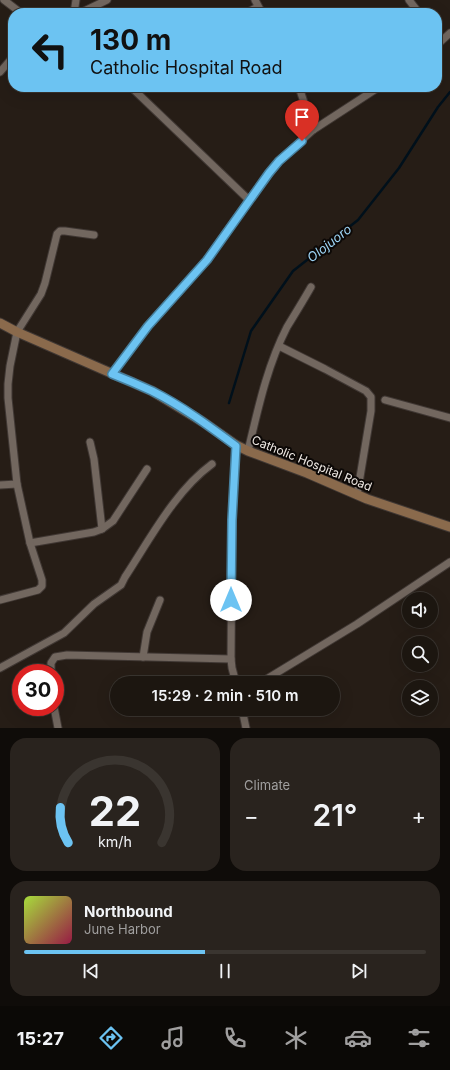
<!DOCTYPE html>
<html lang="en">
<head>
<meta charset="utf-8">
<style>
  :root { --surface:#1c1610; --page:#29231e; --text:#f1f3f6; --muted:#a09f9f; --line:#3a3530; --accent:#6cc3f2 }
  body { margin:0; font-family:Inter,sans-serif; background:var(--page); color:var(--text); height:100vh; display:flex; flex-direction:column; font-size:15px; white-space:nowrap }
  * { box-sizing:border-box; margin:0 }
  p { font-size:13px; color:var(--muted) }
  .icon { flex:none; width:22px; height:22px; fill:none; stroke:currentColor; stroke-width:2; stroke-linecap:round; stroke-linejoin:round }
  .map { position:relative; height:728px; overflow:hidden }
  .sheet { display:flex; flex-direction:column; gap:10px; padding:10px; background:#0f0c09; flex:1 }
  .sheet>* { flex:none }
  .hud { position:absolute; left:8px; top:8px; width:434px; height:84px; border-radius:16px; box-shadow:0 4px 16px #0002,0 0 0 1px var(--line); background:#6cc3f2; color:#111; overflow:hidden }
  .tools { position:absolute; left:402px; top:592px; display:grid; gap:8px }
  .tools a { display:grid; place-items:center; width:36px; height:36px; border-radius:50%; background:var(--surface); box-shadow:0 4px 16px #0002,0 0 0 1px var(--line); font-size:20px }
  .speed { position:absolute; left:12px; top:664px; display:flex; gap:8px; font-size:20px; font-weight:700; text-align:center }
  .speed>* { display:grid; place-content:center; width:52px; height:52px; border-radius:50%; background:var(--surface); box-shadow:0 4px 16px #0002,0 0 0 1px var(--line); line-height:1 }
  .speed .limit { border:6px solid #d22; background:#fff; color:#111 }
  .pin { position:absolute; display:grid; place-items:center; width:34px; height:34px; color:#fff; margin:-41px -17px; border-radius:50% 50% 50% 0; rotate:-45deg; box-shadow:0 0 4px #0007 }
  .pin .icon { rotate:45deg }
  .me { position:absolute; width:44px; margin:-22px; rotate:0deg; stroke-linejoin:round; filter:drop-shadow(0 0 3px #0008) }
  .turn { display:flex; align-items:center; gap:14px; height:84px; padding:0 16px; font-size:18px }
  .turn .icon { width:52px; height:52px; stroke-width:2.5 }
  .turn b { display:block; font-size:28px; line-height:34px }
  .big { font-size:30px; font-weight:600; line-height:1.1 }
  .sheet .widget { flex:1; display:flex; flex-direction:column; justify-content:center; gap:6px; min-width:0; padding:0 14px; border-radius:16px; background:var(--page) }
  .sheet .dial { align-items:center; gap:0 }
  .dial svg { height:104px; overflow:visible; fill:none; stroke:var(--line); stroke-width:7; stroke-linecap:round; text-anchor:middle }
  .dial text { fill:var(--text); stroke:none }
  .song { display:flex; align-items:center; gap:12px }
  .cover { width:48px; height:48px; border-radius:6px; background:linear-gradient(135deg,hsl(80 70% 55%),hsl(340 70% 35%)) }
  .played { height:4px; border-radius:2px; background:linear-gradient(90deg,var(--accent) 45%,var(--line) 45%) }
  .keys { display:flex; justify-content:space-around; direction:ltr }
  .heat { display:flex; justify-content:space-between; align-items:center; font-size:22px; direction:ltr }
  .sheet .tiles { flex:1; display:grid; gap:10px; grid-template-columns:1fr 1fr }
  .widget:last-child { grid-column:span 2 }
  .trip { position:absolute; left:110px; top:676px; width:230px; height:40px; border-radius:20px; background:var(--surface); box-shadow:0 4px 16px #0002,0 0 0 1px var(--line); font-weight:600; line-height:40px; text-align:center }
  .tabs { display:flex; height:64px; justify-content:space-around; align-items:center; background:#0b0906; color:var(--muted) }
  .tabs .icon { width:28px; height:28px }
  .tabs .on { color:var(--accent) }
  .tabs b { font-size:18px; color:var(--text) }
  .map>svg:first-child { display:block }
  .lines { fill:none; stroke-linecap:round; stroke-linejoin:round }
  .stream { stroke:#00101b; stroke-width:2.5 }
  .street-casing { stroke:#403834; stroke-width:9 }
  .secondary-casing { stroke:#403834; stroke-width:11 }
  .street { stroke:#72675f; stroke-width:7 }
  .secondary { stroke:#8a6a4c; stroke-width:9 }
  .route-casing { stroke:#467f9d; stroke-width:10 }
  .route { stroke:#6cc3f2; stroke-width:7 }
  .labels { text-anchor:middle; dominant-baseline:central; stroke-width:4; stroke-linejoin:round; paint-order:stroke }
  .street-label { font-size:12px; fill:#eee8e3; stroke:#0c0806 }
  .water-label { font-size:13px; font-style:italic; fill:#9dd4f5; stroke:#0c0806 }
</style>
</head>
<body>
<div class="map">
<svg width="450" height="728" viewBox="0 0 450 728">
  <rect width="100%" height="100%" fill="#261d16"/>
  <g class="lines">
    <!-- stream -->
    <path class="stream" d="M229,403l22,-72 42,-60 65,-51 41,-52 39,-61 12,-15"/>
    <!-- street casing -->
    <g class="street-casing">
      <g id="street">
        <path d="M4,0l17,13"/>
        <path d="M255,0l7,13"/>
        <path d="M409,0l10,13"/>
        <path d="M74,13l2,-13"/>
        <path d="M80,13l27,-13"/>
        <path d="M246,13l12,-6"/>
        <path d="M437,45l13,-12"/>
        <path d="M0,72l13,-15"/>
        <path d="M131,87l118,113"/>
        <path d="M299,87l14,43"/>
        <path d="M279,346l46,23 41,22 5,6v14l-14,84"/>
        <path d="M112,374l36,-48 59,-66 42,-60 30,-39 34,-31 66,-43"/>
        <path d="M385,400l65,18"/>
        <path d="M90,442l4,17 8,70"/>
        <path d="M236,445l-4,75 -1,139 1,9 4,15"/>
        <path d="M248,451c10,-42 19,-85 39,-124 8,-13 16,-26 24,-40"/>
        <path d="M0,485l17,-1"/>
        <path d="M30,543l64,-11 8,-3 11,-8 34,-52"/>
        <path d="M0,600l38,-10 4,-4v-6l-12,-37 -13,-59 -9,-86v-14l2,-18 7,-34 24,-38 4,-11 12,-49 3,-3h5l29,4"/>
        <path d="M143,657l4,-25 13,-32"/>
        <path d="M0,668l64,-35 30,-29 27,-19 4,-8c25,-38 50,-86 87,-113"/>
        <path d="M51,673v-10l4,-6 12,-2 164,4"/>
        <path d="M260,683l97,-59 93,-62"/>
        <path d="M54,707l4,21"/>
        <path d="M242,709l4,19"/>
      </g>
    </g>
    <!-- secondary casing -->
    <g class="secondary-casing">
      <path id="secondary" d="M0,323l17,9 135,59 51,31 33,23 12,6 59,22 60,26 83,28"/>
    </g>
    <!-- street -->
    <use href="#street" class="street"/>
    <!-- secondary -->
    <use href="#secondary" class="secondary"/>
  </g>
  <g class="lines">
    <!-- route casing -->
    <g class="route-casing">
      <path id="route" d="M231,600l1,-80 4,-74c-27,-20 -54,-40 -84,-55 -13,-6 -27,-12 -40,-17l36,-48 59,-66 62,-87 10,-12 23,-20"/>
    </g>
    <!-- route -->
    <use href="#route" class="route"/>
  </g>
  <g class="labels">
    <!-- street labels -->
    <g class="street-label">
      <text transform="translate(312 463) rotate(22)">Catholic Hospital Road</text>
    </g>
    <!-- water labels -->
    <g class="water-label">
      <text transform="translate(329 243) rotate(-38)">Olojuoro</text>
    </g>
  </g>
</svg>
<div class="tools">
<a><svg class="icon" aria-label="sound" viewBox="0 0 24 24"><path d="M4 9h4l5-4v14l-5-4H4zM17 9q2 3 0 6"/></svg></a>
<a><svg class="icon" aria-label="search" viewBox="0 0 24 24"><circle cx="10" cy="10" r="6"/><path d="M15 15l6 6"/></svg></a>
<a><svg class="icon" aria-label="layers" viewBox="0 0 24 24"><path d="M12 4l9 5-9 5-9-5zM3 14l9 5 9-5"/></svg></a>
</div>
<div class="speed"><div class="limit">30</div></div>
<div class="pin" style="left:302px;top:141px;background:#d93025"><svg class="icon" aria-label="arrive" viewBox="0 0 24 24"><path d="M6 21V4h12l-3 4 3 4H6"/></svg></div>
<svg class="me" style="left:231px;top:600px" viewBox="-20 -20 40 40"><circle r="19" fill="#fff"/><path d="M0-13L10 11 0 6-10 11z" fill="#6cc3f2"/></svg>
<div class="trip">15:29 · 2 min · 510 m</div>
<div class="hud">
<div class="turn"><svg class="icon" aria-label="left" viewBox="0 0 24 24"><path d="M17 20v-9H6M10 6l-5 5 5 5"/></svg><div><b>130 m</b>Catholic Hospital Road</div></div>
</div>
</div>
<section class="sheet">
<div class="tiles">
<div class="widget dial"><svg viewBox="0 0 100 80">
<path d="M14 69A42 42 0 1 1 86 69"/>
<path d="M14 69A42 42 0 0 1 8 42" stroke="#6cc3f2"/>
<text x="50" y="56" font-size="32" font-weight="700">22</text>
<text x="50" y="72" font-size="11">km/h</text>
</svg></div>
<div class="widget"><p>Climate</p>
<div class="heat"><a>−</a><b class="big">21°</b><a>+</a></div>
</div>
<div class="widget">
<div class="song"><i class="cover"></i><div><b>Northbound</b><p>June Harbor</p></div></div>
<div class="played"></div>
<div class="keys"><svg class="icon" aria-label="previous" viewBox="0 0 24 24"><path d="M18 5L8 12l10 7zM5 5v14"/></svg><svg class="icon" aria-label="pause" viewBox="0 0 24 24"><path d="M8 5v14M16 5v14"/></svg><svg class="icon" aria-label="next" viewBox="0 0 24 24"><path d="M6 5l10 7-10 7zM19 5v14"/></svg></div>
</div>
</div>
</section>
<nav class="tabs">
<b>15:27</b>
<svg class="icon on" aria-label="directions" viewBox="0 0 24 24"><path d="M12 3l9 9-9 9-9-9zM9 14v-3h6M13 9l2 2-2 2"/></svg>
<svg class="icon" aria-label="music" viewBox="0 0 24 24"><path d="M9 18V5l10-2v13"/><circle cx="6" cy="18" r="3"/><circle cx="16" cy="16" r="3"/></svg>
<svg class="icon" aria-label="phone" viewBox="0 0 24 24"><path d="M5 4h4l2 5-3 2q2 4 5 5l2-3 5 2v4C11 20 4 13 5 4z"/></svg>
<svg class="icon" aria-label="climate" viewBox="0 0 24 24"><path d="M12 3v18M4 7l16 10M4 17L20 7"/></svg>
<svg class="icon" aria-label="car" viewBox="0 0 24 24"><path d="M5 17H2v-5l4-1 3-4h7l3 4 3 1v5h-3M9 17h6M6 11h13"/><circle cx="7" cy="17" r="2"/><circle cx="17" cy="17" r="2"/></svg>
<svg class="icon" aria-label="filters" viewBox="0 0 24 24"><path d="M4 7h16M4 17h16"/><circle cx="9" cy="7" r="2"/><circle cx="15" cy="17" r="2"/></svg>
</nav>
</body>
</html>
